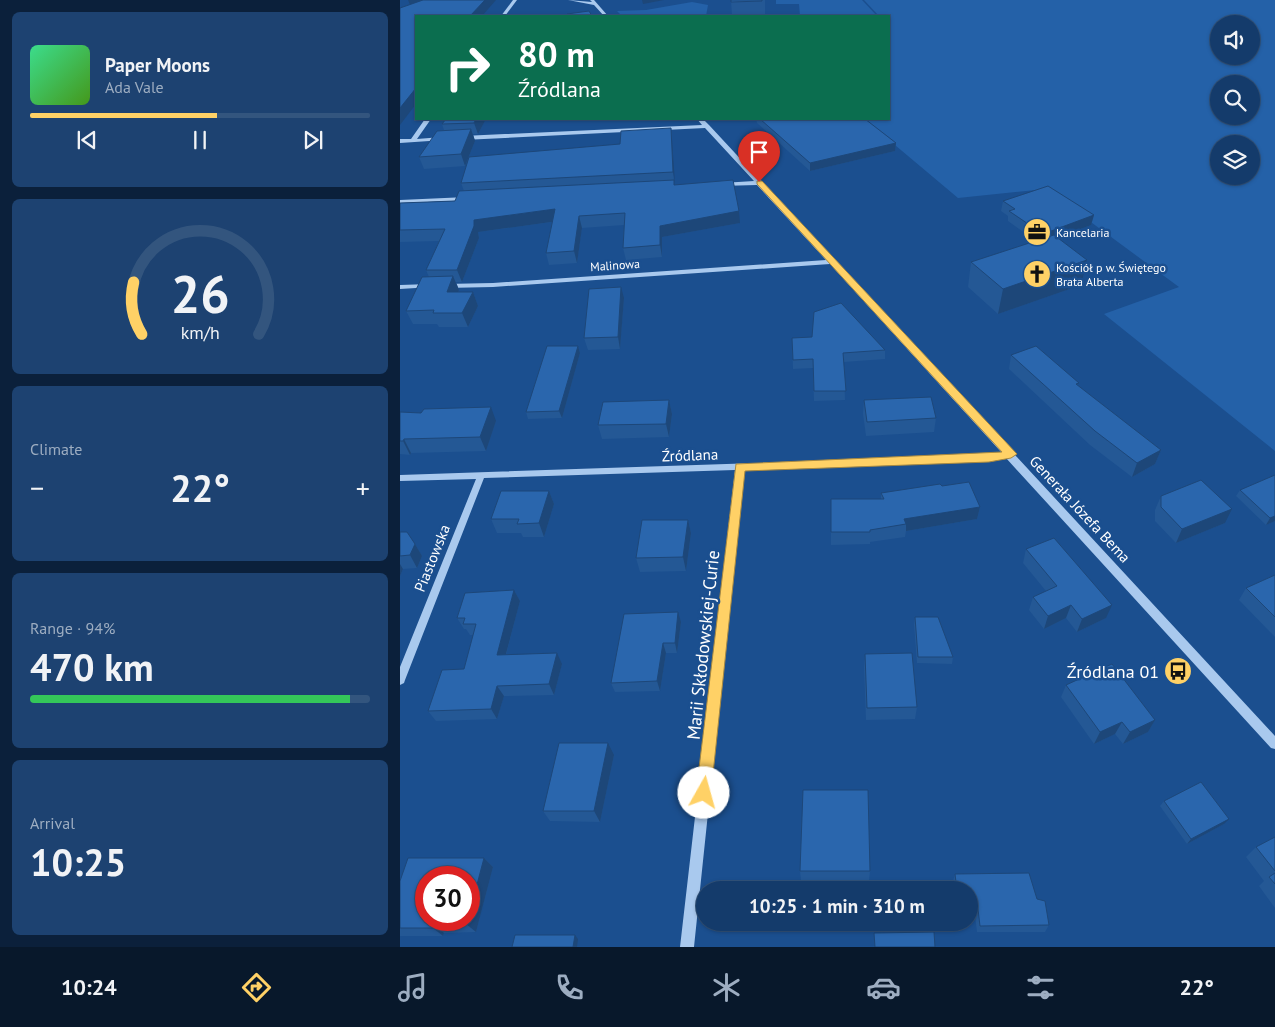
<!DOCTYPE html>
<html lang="en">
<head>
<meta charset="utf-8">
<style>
  :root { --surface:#143b6b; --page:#1d4271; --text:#f1f3f6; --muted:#9dadc1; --line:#33557e; --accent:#ffd166 }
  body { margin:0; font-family:"PT Sans",sans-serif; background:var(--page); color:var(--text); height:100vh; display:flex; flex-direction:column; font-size:19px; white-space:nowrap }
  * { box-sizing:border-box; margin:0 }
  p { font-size:16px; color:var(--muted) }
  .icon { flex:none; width:28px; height:28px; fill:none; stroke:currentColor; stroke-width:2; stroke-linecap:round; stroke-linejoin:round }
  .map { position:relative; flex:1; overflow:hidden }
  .side { display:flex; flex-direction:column; gap:12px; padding:12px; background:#0b203b; width:400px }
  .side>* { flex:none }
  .guide { position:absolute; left:15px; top:15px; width:475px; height:105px; border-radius:0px; box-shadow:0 1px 4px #0004,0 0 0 1px var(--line); background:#0b6e4f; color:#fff; overflow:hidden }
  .tools { position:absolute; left:810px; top:15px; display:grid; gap:10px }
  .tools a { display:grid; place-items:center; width:50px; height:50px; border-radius:50%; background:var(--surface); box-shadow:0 1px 4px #0004,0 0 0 1px var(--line); font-size:25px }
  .speed { position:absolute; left:15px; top:866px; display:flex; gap:10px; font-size:25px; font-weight:700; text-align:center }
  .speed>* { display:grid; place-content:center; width:65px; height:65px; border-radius:50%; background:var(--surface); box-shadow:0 1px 4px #0004,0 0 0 1px var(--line); line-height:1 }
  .speed .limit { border:8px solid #d22; background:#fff; color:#111 }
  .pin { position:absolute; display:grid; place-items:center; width:42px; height:42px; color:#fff; margin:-51px -21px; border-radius:50% 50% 50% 0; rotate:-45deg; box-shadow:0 0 5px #0007 }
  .pin .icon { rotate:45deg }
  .me { position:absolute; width:55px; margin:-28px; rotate:7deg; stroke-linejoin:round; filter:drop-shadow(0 0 4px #0008) }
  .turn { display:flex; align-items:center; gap:18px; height:105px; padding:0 20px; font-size:22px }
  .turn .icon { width:65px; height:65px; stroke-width:2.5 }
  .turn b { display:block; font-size:35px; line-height:42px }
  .big { font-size:38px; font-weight:800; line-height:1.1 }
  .side .tile { flex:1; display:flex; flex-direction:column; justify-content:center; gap:8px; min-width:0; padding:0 18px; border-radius:8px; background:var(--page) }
  .side .dial { align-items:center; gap:0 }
  .dial svg { height:130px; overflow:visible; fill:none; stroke:var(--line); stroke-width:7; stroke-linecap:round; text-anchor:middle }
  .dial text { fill:var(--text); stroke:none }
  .song { display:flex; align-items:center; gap:15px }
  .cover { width:60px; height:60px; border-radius:8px; background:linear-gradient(135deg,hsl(150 70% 55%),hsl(100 70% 35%)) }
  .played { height:5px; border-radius:2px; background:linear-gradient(90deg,var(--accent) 55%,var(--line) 55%) }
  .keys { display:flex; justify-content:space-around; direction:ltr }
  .heat { display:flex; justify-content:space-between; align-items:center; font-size:28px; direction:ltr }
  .charge { height:8px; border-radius:4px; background:linear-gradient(90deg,#34c759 94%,var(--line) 0) }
  .trip { position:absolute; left:296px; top:881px; width:282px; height:50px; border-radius:25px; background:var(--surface); box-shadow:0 1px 4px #0004,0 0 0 1px var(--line); font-weight:800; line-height:50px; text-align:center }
  .tabs { display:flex; height:80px; justify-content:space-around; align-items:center; background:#08182b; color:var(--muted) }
  .tabs .icon { width:35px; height:35px }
  .tabs .current { color:var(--accent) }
  .tabs b { font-size:22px; color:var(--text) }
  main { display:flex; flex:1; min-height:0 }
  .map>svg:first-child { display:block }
  .green { fill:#2461a8; fill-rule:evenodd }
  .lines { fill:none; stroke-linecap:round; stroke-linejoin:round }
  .minor { fill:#a9c9ee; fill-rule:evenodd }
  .wall { fill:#245895 }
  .shaded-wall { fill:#1d4779 }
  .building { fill:#2a66ad; stroke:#1d4779 }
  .route { fill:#ffd166; stroke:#a68842 }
  .labels { text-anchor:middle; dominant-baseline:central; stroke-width:5; stroke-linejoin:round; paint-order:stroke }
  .far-poi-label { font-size:12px; fill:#fff; stroke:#1b4f8f; text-anchor:start }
  .far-street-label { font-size:12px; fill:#fff; stroke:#1b4f8f }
  .street-label { font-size:15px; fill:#fff; stroke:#1b4f8f }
  .near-street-label { font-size:18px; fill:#fff; stroke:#1b4f8f }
  .near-poi-label { font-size:18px; fill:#fff; stroke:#1b4f8f; text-anchor:end }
</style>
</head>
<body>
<main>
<section class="side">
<div class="tile">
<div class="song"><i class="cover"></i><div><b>Paper Moons</b><p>Ada Vale</p></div></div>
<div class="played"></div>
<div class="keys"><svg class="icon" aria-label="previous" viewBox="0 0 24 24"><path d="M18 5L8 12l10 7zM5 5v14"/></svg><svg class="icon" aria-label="pause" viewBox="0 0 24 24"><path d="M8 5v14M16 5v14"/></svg><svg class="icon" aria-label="next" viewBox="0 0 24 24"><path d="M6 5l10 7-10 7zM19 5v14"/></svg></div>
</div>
<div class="tile dial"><svg viewBox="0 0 100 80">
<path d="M14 69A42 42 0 1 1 86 69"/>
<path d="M14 69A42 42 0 0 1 9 37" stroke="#ffd166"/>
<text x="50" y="56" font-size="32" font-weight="700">26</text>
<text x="50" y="72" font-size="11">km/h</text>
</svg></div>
<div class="tile"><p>Climate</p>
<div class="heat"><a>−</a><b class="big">22°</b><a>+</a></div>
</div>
<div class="tile"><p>Range · 94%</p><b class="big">470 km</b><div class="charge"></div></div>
<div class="tile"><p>Arrival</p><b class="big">10:25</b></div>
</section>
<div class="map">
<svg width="875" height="947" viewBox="0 0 875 947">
  <rect width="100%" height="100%" fill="#1b4f8f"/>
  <!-- green -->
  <g class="green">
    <path d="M376,0h86l15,16h-77l-1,-12h-23z"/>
    <path d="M464,0h411v451l-171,-137 75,-27 -133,-98 -88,9 -94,-79h25v-103h-10zM819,24h32v32h-32zM819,84h32v32h-32zM819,144h32v32h-32z"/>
    <path d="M292,2l16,3 -2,11h-84l-5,-5 29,-1z"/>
  </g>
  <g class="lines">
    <!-- minor -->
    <g class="minor">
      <path d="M113,0h4l-12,16h-4z"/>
      <path d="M168,0l24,2 -2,-2h4l14,16h-4l-10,-11z"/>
      <path d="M25,119h6l-14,20 25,-2 3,2 -1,1 -44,3v-4h11z"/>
      <path d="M297,119h6l6,6 302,326 3,1 1,3 260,281v13l-4,-1 -265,-290 -17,3 -245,8 -50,478h-14l55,-477 -251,8 -79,202 -1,3 -4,2v-18l76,-188 -76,2v-6l589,-20 13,-2 -172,-189 -337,23 -48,1 -3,-2 3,-2 48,-1 333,-23 -69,-75 -37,1 -1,-1 3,-2 32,-2 -49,-53 -242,12 -3,-2 3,-2 239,-11z"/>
      <path d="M67,197l3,2 -1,1 -69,4v-4z"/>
      <path d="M30,284l2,1v2l-32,2v-4z"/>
    </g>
  </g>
  <!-- wall -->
  <g class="wall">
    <path d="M331,0h34v14h-2v2h-31z"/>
    <path d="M46,119h40l-8,15h-5l2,7 -10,25 -41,3 -5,-12 25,-27 -2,-6z"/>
    <path d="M356,119h109l31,24 -1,8 -85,20 -53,-48z"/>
    <path d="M271,128l1,12 2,45 66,38 -78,14v20l-36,3 -3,-12 1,-23 -42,3 -5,35 -28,2 -3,-12 6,-31 -74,10 1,6 -17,44h-6l3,8 -1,2h15l5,14 -10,21h-29l-2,-3h-24l-7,-13 23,-34 -3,-7 13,-29 -39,1v-39l55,-2 9,-10 -3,-8 159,-39z"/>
    <path d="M603,201l91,14 -3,10 -34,13 24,47 -83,29 -30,-27 3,-25 65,-21 -28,-20v-5l-7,-5z"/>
    <path d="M224,298l-4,51 -32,1 -4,-12z"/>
    <path d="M392,338l93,12v9l-41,3 1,38 -31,1 -1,-33 -20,1z"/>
    <path d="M178,346l2,7 -18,65 -34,1 -2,-7z"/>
    <path d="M611,355l67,31 83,64 -6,14 -23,13 -42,-32 -81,-76z"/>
    <path d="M269,400l3,14 -3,23 -67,2 -4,-14z"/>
    <path d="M464,400l72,18 -2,14 -68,4 -3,-22z"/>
    <path d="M0,412l96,9 -10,30 -75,2 -1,2 -10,-1z"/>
    <path d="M875,475v46l-9,4 -30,-29 4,-6z"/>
    <path d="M542,486l38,21 -3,12 -71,12 -1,6 -35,5v2l-39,1v-13l50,-33v-6z"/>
    <path d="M149,491l5,13 -10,33h-21l-2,-4h-24l-6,-14z"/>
    <path d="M761,496l64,27 -49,20 -21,-22v-11z"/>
    <path d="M288,520l3,13 -5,38 -46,1 -4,-14z"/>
    <path d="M0,532l15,12 7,12 -5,12 -14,1 -3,7z"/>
    <path d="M626,549l80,69 -29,14 -11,-14 -22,11 -15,-19 4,-13 13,-6 -23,-28z"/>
    <path d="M875,575v62l-36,-37 7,-12z"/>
    <path d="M114,590l6,11 -14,54 56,9 -8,31 -50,1 -7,23 -61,2 -8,-10 36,-42 9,-34h-3l-4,-6h-2l-7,-11z"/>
    <path d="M515,617l38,40 -1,7 -35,-1 -3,-39z"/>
    <path d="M281,622l-4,31h-11l-6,38 -45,1 -4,-9z"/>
    <path d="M465,654l52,53 -2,12 -49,1 -2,-53z"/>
    <path d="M666,685l89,35 -7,12 -25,12 -8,-10 -21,10 -33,-47z"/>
    <path d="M214,755l-14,67 -50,-1 -7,-10z"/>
    <path d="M764,801l60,23 -37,20 -27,-38z"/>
    <path d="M875,837v71l-16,-22 5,-5 -18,-24 10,-10z"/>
    <path d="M84,858l9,9 -17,65 -32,1 -1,3h-43v-55z"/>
    <path d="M400,871h70l-1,10h-68z"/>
    <path d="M555,874l82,25 12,26 -4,7h-68l-3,-24h-4v-18h-16l-1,-9z"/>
  </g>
  <!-- shaded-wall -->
  <g class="shaded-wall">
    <path d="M8,0h32l-28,9z"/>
    <path d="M85,0h11l-14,16h-12z"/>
    <path d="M242,0h22l-21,4z"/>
    <path d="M16,88v16l-16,21v-17z"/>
    <path d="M76,119h10l-8,15 -4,-11z"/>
    <path d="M271,128l1,12 3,43 -2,-11z"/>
    <path d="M71,129l4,12 -10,25 -4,-12z"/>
    <path d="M496,143l-1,8 -85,20v-8z"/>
    <path d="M155,209l3,12 -80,11 1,6 -17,44 -5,-12 17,-50z"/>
    <path d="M339,211l1,12 -78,14v20l-2,-12v-19z"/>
    <path d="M694,215l-3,10 -50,19 2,-10z"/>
    <path d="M179,216l3,12 -5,35 -3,-12z"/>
    <path d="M687,260l-6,25 -83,29 5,-25z"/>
    <path d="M53,276l6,14 -7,16 -5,-14z"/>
    <path d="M221,287l3,11 -4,51 -2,-12z"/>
    <path d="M73,292l5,14 -10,21 -6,-14z"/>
    <path d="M178,346l2,7 -18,65 -3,-7z"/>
    <path d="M269,400l3,14 -3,23 -3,-13z"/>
    <path d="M91,407l5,14 -10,30 -6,-14z"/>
    <path d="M4,439l7,14 -1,2 -7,-14z"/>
    <path d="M761,450l-6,14 -23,13 5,-14z"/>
    <path d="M149,491l5,13 -10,33 -5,-14z"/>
    <path d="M580,507l-3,12 -71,12v-7l-2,-5z"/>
    <path d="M832,509l-7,14 -49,20 6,-14z"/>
    <path d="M875,516v5l-9,4 4,-7z"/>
    <path d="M288,520l3,13 -5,38 -3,-14z"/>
    <path d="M15,544l7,12 -5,12 -7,-13z"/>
    <path d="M0,564l3,5 -3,7z"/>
    <path d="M114,590l6,11 -17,64 -6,-10z"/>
    <path d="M671,605l-5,13 -22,11 4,-13z"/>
    <path d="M712,605l-6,13 -29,14 5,-13z"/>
    <path d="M278,612l3,10 -4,31 -2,-10z"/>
    <path d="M263,643l3,10 -6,38 -3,-10z"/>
    <path d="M157,653l5,11 -8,31 -5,-11z"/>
    <path d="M97,686l7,10 -7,23 -6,-10z"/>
    <path d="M755,720l-7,12 -25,12 7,-12z"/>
    <path d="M722,722l-7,12 -21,10 6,-12z"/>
    <path d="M208,743l6,12 -14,67 -6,-11z"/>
    <path d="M829,819l-5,5 -37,20 4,-5z"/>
    <path d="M84,858l9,9 -17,65 -10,-8 1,-4h2v-5z"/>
    <path d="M34,924l10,9 -1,3 -10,-8z"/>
    <path d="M175,935l3,4 -1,8h-4z"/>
  </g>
  <!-- building -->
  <g class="building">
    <path d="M23,0h62l-15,16h-54v72l-16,20v-100z"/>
    <path d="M331,0h31v1l-31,1z"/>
    <path d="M189,11l3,5h-24l-1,-2z"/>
    <path d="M46,119h30l-2,4 -32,1z"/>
    <path d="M360,119h105l31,24 -86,20z"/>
    <path d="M271,128l2,44 -212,11 8,-26 151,-13 1,-13z"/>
    <path d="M71,129l-10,25 -42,3 18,-26z"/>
    <path d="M274,180v5l59,-5 6,31 -79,15v19l-37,3 2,-35 -46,3 -5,35 -28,2 9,-44 -81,11v6l-17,44h-31l19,-41 -45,1v-27l55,-2 4,-10z"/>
    <path d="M648,186l46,29 -51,19 -34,-23 6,-2 -12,-8z"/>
    <path d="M654,235l33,25 -84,29 -32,-27z"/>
    <path d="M53,276l-6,16h26l-11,21h-29l1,-3 -28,1 16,-34z"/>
    <path d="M221,287l-3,50 -34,1 5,-49z"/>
    <path d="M441,303l44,47 -42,3 3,38h-32l-1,-32 -20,1 -1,-22 20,-1 2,-25z"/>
    <path d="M147,346h31l-19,65 -33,1z"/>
    <path d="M636,346l43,37 -3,1 85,66 -24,13 -42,-32 -84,-76z"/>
    <path d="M531,397l5,21 -69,4 -3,-22z"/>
    <path d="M269,400l-3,24 -68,1 5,-23z"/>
    <path d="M91,407l-11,30 -76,2 -1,2h-3v-29l21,1 3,-4z"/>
    <path d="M875,475v41l-5,2 -30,-28z"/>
    <path d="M801,480l31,29 -50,20 -21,-22v-11z"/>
    <path d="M569,482l11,25 -76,12 2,5 -36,6v2h-39v-33h53l-3,-6 59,-9 2,2z"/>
    <path d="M101,491h48l-10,32 -22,1 2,-5h-28z"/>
    <path d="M242,520h46l-5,37 -47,1z"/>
    <path d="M0,532h7l8,12 -5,11 -10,1z"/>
    <path d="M654,538l58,67 -30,14 -11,-14 -23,11 -15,-19 24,-11 -31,-37z"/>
    <path d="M875,575v42l-29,-29z"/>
    <path d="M114,590l-17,65 60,-2 -8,31 -52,2 -6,23 -63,2 14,-41 22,-1 12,-45h-13l2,-6h-8l8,-25z"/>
    <path d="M278,612l-3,31h-12l-6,38 -46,2 13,-69z"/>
    <path d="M515,617h23l15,40h-35z"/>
    <path d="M512,653l5,54 -50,1 -2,-54z"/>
    <path d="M712,664l43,56 -25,12 -8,-10 -22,10 -34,-47z"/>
    <path d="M159,743h49l-14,68h-51z"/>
    <path d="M801,782l28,37 -38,20 -27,-38z"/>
    <path d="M403,790h65l2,81h-70z"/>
    <path d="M875,837v34l-19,-24z"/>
    <path d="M8,858h76l-15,57v-37h-43v42h41l-1,4h-32l-1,4h-33v-47z"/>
    <path d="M629,873l8,26 8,2 4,24 -69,1 -3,-25h-7v-11h-13l-2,-16z"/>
    <path d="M875,873v11l-6,-7z"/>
    <path d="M534,932l1,15h-60l-1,-14z"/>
    <path d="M115,935h60l-2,12h-61z"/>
  </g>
  <!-- route -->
  <path class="route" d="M357,181h5l255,273 -6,4 -22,4 -244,9 -34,322 -2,6 -5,2 -6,-2 -2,-6 40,-329 266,-12 -245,-268z"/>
  <!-- icons -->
  <defs>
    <g id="office-disc" transform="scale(1.4375)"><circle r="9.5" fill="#ffd166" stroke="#1b4f8f"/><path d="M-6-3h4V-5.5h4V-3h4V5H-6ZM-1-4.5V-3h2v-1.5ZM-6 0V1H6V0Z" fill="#111"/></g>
    <g id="church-disc" transform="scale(1.4375)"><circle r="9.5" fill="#ffd166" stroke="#1b4f8f"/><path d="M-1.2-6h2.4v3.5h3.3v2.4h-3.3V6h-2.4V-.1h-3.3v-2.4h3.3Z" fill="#111"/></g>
    <g id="bus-disc" transform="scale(1.4375)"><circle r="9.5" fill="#ffd166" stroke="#1b4f8f"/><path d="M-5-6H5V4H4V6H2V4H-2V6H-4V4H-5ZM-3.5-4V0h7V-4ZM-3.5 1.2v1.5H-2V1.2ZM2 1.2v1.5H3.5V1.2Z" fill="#111"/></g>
  </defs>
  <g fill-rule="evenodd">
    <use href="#office-disc" x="637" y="232"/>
    <use href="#church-disc" x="637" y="274"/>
    <use href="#bus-disc" x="778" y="671"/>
  </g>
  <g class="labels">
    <!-- far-poi labels -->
    <g class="far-poi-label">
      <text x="656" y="232">Kancelaria</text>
      <text x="656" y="267">Kościół p w. Świętego<tspan x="656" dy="14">Brata Alberta</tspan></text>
    </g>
    <!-- far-street labels -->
    <g class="far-street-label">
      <text transform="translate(215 265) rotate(-4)">Malinowa</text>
    </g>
    <!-- street labels -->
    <g class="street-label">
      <text transform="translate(290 455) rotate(-2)">Źródlana</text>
      <text transform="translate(680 509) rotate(47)">Generała Józefa Bema</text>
      <text transform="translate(32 558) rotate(-68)">Piastowska</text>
    </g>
    <!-- near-street labels -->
    <g class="near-street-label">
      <text transform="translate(303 645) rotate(-84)">Marii Skłodowskiej-Curie</text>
    </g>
    <!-- near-poi labels -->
    <g class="near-poi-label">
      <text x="759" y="671">Źródlana 01</text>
    </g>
  </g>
</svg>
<div class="tools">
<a><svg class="icon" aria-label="sound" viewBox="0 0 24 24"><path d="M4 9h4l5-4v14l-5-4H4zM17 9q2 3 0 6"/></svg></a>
<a><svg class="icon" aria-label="search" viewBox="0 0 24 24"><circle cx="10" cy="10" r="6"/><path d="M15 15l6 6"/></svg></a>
<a><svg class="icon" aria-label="layers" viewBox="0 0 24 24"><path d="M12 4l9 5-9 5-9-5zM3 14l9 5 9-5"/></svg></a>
</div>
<div class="speed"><div class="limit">30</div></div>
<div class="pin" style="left:359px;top:182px;background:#d93025"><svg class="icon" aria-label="arrive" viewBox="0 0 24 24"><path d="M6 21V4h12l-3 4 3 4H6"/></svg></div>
<svg class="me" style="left:304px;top:793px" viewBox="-20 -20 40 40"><circle r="19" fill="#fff"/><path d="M0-13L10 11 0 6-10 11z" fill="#ffd166"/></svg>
<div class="trip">10:25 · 1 min · 310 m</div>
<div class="guide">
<div class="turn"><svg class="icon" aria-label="right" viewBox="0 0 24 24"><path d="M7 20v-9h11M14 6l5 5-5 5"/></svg><div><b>80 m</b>Źródlana</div></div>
</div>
</div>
</main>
<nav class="tabs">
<b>10:24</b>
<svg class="icon current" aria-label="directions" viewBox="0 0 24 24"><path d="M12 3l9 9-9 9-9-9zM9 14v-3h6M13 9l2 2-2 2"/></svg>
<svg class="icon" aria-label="music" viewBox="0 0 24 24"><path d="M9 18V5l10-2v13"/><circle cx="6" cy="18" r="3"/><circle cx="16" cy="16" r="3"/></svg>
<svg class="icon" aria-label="phone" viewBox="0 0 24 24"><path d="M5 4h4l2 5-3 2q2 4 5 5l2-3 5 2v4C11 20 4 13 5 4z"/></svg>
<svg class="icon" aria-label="climate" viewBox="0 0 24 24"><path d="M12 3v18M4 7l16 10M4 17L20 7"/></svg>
<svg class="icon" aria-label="car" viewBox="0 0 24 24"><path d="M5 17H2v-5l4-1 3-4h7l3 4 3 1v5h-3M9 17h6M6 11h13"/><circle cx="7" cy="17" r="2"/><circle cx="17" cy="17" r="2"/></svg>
<svg class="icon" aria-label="filters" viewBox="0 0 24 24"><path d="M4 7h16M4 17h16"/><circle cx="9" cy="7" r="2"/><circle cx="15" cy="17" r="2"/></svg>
<b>22°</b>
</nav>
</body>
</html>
